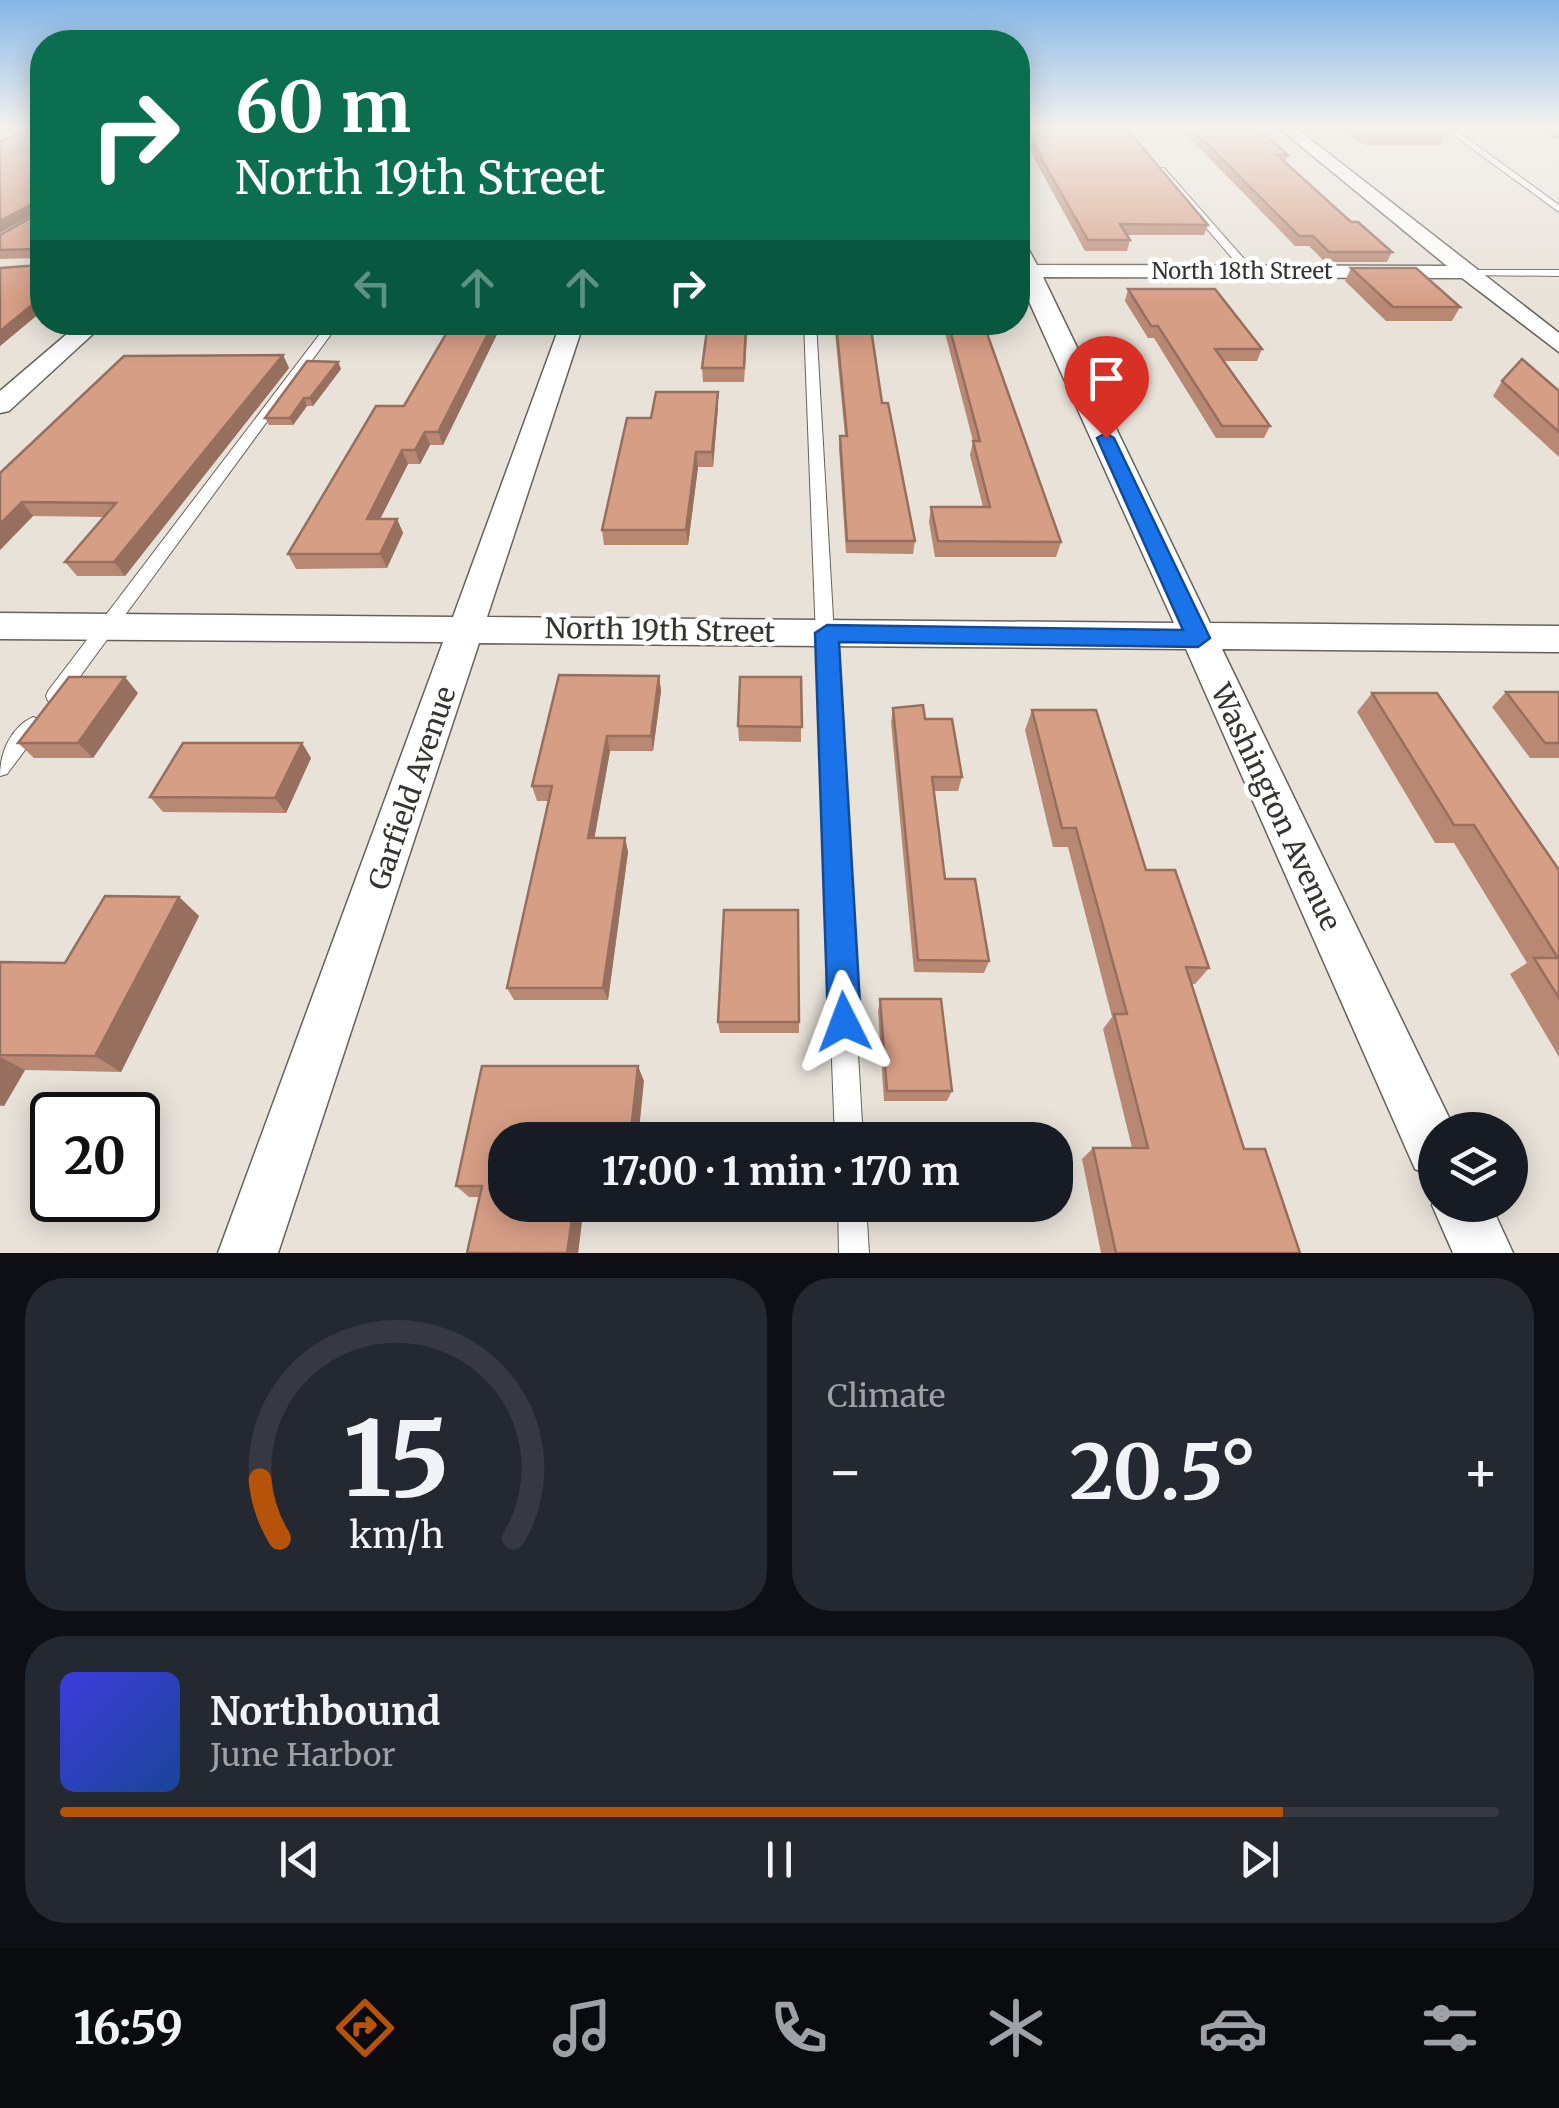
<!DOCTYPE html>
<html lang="en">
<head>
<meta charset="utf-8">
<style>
  :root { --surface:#171b24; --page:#242831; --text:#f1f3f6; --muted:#9ea1a6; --line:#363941; --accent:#b45309 }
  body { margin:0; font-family:Merriweather,serif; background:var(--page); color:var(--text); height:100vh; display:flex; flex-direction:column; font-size:38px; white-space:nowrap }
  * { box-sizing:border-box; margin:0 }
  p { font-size:32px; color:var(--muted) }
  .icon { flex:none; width:55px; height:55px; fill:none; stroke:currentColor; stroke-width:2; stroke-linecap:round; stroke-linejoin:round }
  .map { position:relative; height:1253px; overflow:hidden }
  .side { display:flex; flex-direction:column; gap:25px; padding:25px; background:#0d0f14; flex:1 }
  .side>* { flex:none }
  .hud { position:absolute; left:30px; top:30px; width:1000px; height:305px; border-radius:40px; box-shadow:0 5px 25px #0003; background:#0b6e4f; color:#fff; overflow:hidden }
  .tools { position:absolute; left:1418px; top:1112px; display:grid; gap:20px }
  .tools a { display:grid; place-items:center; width:110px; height:110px; border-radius:50%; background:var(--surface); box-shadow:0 5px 25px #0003; font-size:50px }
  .speed { position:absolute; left:30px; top:1092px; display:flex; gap:20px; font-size:50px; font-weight:700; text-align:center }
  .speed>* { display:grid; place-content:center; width:130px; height:130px; border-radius:50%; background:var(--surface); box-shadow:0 5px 25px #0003; line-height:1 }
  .speed .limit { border:5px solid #111; border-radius:15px; background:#fff; color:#111 }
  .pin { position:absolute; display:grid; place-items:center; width:85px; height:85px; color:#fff; margin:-102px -42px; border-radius:50% 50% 50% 0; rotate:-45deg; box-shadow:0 0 10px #0007 }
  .pin .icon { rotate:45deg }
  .me { position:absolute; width:110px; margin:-55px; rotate:357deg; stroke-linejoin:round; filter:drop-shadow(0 0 8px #0008) }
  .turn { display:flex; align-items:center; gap:35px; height:210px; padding:0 40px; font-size:45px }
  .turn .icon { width:130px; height:130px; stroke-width:2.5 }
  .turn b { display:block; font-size:70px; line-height:85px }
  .lanes { display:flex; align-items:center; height:95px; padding:0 40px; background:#0003; justify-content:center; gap:50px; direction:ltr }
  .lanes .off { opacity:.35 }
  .big { font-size:75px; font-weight:700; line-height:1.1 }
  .side .card { flex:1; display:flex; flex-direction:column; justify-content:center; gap:15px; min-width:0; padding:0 35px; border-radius:40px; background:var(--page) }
  .side .dial { align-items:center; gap:0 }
  .dial svg { height:260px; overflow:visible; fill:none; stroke:var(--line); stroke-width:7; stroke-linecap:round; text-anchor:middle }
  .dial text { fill:var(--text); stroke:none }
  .song { display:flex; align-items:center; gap:30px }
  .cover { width:120px; height:120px; border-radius:15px; background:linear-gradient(135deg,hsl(240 70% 55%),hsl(220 70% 35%)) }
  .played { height:10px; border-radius:5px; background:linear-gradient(90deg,var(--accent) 85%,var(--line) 85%) }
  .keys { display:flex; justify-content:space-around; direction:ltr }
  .heat { display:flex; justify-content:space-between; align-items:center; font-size:55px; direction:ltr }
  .side .tiles { flex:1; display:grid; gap:25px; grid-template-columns:1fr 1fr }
  .card:last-child { grid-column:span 2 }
  .trip { position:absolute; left:488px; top:1122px; width:585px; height:100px; border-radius:40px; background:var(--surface); box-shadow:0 5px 25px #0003; font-weight:700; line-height:100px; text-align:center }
  .tab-bar { display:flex; height:160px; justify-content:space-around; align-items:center; background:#090b0e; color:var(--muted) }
  .tab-bar .icon { width:70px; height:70px }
  .tab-bar .selected { color:var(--accent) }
  .tab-bar b { font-size:45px; color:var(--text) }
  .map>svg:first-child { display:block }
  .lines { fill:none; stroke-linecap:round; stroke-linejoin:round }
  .lane-casing { stroke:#67615a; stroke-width:2 }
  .street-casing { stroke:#67615a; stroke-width:3 }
  .lane { fill:#fff; fill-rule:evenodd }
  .street { fill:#fff; fill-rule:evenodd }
  .rail { stroke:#76726d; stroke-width:4; stroke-dasharray:6 6; stroke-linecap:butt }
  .wall { fill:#b98873 }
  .shaded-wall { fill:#966f5e }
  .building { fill:#d79e86; stroke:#966f5e; stroke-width:2.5 }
  .route { fill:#1a73e8; stroke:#114b97; stroke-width:2.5 }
  .labels { text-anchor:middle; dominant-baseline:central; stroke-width:9; stroke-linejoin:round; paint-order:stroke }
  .far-street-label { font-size:22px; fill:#373430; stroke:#fff }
  .street-label { font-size:28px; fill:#373430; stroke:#fff }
</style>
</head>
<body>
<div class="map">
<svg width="1559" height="1253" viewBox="0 0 1559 1253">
  <rect width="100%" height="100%" fill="#e8e2d9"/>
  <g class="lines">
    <!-- lane casing -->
    <g class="lane-casing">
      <g id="lane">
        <path d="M1444,128h9l106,77v7z"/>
        <path d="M1158,168h6l89,101v4h-8l-87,-101z"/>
        <path d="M1462,270h97v6l-93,-1 -4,-1z"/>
        <path d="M329,322h11l-278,379h-14l-2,-5 2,-5z"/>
        <path d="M804,322h12l47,818h-28z"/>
        <path d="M33,717l7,3 3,5 -3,5 -33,44 -7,2c0,-23 10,-48 33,-59z"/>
        <path d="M838,1205h28l3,48h-30z"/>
      </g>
    </g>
    <!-- street casing -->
    <g class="street-casing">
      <g id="street">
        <path d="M1279,128h17l263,205v19l-97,-74 -419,-1 167,346 349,3v26l-337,-3 233,481h-20v47l-20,-8 -229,-520 -707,-6 -201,610h-60l225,-611 -443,-3v-26l453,4 108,-295h23l-97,295 687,6 -156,-346v-36l7,2 12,22 410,1z"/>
        <path d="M81,322h25l-97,89 -9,2v-22z"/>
        <path d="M1435,1198v7h56l22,48h-60l-21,-48z"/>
      </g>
    </g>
    <!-- lane -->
    <use href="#lane" class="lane"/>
    <!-- street -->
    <use href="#street" class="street"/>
    <!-- rail -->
    <path class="rail" d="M1543,128l16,11"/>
  </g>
  <!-- wall -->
  <g class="wall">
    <path d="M42,128v183l-42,35v-78l40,-3 -1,-7 -39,1v-24l39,-22z"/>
    <path d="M1020,128h106l82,97 -4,10h-77l3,5 -3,11h-42l-66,-120z"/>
    <path d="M1180,128h77l31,27 -3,8 66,59 41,30 -5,10h-62l-16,-16h-14z"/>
    <path d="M1340,128h95l11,6 -6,11h-75z"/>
    <path d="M1351,268l109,39 -8,14h-66l-41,-40z"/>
    <path d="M1128,289l134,60 -5,12h-33l46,65 -6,12h-48l-62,-100h-6l-23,-37z"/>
    <path d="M453,322h50l-60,123h-13l-10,19h-12l-28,55h17l6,14 -16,35 -91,1 -8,-15 116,-148z"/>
    <path d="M648,322h51l-1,7h-49z"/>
    <path d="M748,322l-4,60h-41l-1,-14z"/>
    <path d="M834,322h36l12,81 33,138 -2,13 -67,-1 -7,-105 1,-12h5z"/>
    <path d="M946,322h37l78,220 -5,15h-121l-6,-35 2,-15h52l-13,-52 3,-14 -28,-108z"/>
    <path d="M283,355l6,13 -164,208h-48l-12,-14 39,-45 -71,-1 -33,34v-77z"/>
    <path d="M338,362l3,7 -28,37h-6l-14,19h-24l-4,-7z"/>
    <path d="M1502,381l57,10v66l-66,-61z"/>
    <path d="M718,407l-5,60h-15l-10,78h-84l-2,-15 49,-112z"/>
    <path d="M659,676l2,15 -8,60h-43l-16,87h31l3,14 -20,148h-94l-7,-12 41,-187h-11l-5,-15z"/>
    <path d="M801,677v65l-62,-1 -1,-15z"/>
    <path d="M1506,692h53v66h-29l-38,-51z"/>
    <path d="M138,693l-45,65h-59l-16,-15z"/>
    <path d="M1372,693l187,177v187l-49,-83 17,-11 -73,-120h-19l-78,-131z"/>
    <path d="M893,708l32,11 37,58 -4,14h-24l11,88 44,82 -5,12 -70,-1 -23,-250z"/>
    <path d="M1032,710l114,160 63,98 -14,16h-4l53,165 56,104h-199l-19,-94 11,-11h39l-29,-119 9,-12 -44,-170h-15l-28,-117z"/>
    <path d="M302,743l9,15 -25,55 -123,-1 -13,-15z"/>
    <path d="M179,897l20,19 -78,156 -96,-2 -21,36h-4v-144l65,1z"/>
    <path d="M880,999l72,92 -5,10h-63l-6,-90z"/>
    <path d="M718,1022h81v11h-79z"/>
    <path d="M644,1081l-139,124h79l-6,48h-111l12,-56h-10l-13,-11z"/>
  </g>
  <!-- shaded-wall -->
  <g class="shaded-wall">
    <path d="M0,128h16l-16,8z"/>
    <path d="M40,200l2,10 -42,23v-12z"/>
    <path d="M42,297v14l-42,35v-15z"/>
    <path d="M494,322h9l-60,123 -5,-13z"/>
    <path d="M283,355l6,13 -164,208 -11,-14z"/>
    <path d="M338,362l3,7 -28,37 -3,-8z"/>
    <path d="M718,392v15l-5,60 -1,-15z"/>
    <path d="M304,398l3,8 -14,19 -3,-7z"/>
    <path d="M425,432l5,13 -10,19 -5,-14z"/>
    <path d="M402,450l6,14 -35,69 -6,-14z"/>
    <path d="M696,452l2,15 -10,78 -2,-15z"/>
    <path d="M22,502l11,14 -33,34v-26z"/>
    <path d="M397,519l6,14 -16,35 -7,-14z"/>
    <path d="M659,676l2,15 -8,60 -2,-15z"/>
    <path d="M125,677l13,16 -45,65 -15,-15z"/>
    <path d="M607,736l3,15 -18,101 -4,-14z"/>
    <path d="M302,743l9,15 -25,55 -11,-15z"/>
    <path d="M625,838l3,14 -20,148 -5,-12z"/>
    <path d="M179,897l20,19 -78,156 -26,-16z"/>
    <path d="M0,1057l25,13 -21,36 -4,-2z"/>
    <path d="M638,1066l6,15 -6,59h-8z"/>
    <path d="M574,1205h10l-6,48h-11z"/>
  </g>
  <!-- building -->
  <g class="building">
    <path d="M31,128h11v169l-42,34v-63l40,-3 -4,-16 -36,1v-15l39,-22 1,-13 -40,21v-79z"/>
    <path d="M1024,128h102l82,97 -88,-1 10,16h-42z"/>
    <path d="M1191,128h66l31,27h-11l74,67h7l34,30h-63l-16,-16h-14z"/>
    <path d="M1360,128h75l11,6h-77z"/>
    <path d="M1351,268h65l44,39h-67z"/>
    <path d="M1128,289h87l47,60h-47l55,77h-48l-64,-100h-7z"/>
    <path d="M453,322h41l-56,110h-13l-10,18h-13l-35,69h30l-17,35h-92l88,-148h28z"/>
    <path d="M708,322h38l-2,46h-42z"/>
    <path d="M836,322h34l12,81h6l27,138h-68l-7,-105h7z"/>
    <path d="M948,322h35l78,220 -123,-1 -7,-34h59l-17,-66h7z"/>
    <path d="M283,355l-169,207h-49l51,-59 -94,-1 -22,22v-51l124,-117z"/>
    <path d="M1522,359l37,32v41l-57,-51z"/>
    <path d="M307,361l31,1 -28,36h-6l-14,20h-25z"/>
    <path d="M656,392h62l-6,60h-16l-10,78h-84l25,-112h24z"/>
    <path d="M559,675l100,1 -8,60h-44l-19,102h37l-22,150h-96l45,-202h-20z"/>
    <path d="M69,677h56l-47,66h-60z"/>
    <path d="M740,677h61l1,50 -64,-1z"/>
    <path d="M1506,692h53v51h-14z"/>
    <path d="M1372,693h65l122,177v128l-25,-40h24l-84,-133h-20z"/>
    <path d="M923,705l2,14h27l10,58h-30l13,102h30l14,82 -71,-1 -25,-252z"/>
    <path d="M1032,710h64l50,160h29l34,98 -23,-1 58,182h21l35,104h-184l-23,-105h55l-34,-134h13l-51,-186h-14z"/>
    <path d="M183,743h119l-27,55 -125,-1z"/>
    <path d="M105,896l74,1 -84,159 -95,-1v-93l65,1z"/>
    <path d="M724,910h74l1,112h-81z"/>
    <path d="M880,999h61l11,92h-65z"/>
    <path d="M482,1066h156l-8,74h-125v65h69l-7,48h-100l15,-67h-26z"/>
  </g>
  <!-- sky -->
  <linearGradient id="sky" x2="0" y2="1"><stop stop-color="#83b6e6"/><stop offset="0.42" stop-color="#f5f2ee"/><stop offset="1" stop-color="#f5f2ee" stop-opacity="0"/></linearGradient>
  <rect width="1559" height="303" fill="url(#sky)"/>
  <!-- route -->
  <path class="route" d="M1106,433l8,5 96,200 -12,9 -359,-5 22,380 -5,12 -12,5 -11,-5 -5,-12 -13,-389 12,-8 356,5 -86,-192z"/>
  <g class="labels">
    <!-- far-street labels -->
    <g class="far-street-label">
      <text x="1242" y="271">North 18th Street</text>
    </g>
    <!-- street labels -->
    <g class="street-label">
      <text transform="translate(660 630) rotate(1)">North 19th Street</text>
      <text transform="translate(412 788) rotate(-71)">Garfield Avenue</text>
      <text transform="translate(1276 807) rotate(65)">Washington Avenue</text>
    </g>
  </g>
</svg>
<div class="tools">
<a><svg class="icon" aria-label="layers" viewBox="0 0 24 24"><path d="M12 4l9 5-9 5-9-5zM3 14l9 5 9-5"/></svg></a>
</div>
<div class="speed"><div class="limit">20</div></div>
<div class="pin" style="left:1106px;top:438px;background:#d93025"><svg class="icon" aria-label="arrive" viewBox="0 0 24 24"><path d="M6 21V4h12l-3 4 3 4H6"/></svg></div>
<svg class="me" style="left:844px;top:1022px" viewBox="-20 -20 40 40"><path d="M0-17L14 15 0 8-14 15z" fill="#1a73e8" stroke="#fff" stroke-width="4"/></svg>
<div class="trip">17:00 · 1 min · 170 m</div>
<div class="hud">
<div class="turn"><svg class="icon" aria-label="right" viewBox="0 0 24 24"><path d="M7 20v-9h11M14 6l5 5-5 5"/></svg><div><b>60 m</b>North 19th Street</div></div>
<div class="lanes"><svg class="icon off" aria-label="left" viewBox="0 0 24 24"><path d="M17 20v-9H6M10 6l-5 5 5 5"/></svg><svg class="icon off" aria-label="ahead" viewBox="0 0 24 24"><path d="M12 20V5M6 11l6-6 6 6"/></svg><svg class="icon off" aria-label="ahead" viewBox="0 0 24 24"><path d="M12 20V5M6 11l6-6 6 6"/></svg><svg class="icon" aria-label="right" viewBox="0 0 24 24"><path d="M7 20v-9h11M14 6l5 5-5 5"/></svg></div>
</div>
</div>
<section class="side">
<div class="tiles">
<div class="card dial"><svg viewBox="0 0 100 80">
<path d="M14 69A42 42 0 1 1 86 69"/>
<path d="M14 69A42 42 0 0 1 8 51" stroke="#b45309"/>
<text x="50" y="56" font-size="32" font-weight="700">15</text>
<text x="50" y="72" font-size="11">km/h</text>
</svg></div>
<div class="card"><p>Climate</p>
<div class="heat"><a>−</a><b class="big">20.5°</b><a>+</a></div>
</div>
<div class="card">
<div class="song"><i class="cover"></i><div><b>Northbound</b><p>June Harbor</p></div></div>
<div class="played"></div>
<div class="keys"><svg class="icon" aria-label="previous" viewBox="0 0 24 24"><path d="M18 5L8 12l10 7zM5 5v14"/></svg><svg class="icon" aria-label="pause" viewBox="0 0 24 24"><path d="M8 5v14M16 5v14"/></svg><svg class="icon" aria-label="next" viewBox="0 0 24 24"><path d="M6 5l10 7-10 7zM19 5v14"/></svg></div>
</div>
</div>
</section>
<nav class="tab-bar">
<b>16:59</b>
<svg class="icon selected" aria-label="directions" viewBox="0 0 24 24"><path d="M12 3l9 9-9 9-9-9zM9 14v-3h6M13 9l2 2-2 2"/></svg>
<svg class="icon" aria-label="music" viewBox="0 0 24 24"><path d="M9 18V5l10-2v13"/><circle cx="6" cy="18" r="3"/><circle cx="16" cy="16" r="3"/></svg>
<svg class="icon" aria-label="phone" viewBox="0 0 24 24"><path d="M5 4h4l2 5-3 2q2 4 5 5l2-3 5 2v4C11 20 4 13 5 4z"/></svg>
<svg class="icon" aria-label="climate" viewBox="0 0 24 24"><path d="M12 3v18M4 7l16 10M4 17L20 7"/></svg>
<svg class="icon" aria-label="car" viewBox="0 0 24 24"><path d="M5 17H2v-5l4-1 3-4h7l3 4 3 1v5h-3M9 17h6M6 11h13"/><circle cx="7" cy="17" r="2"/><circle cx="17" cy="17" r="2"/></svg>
<svg class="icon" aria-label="filters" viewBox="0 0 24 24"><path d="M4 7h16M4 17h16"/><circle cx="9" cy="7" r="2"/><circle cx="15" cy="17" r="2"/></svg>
</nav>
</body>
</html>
